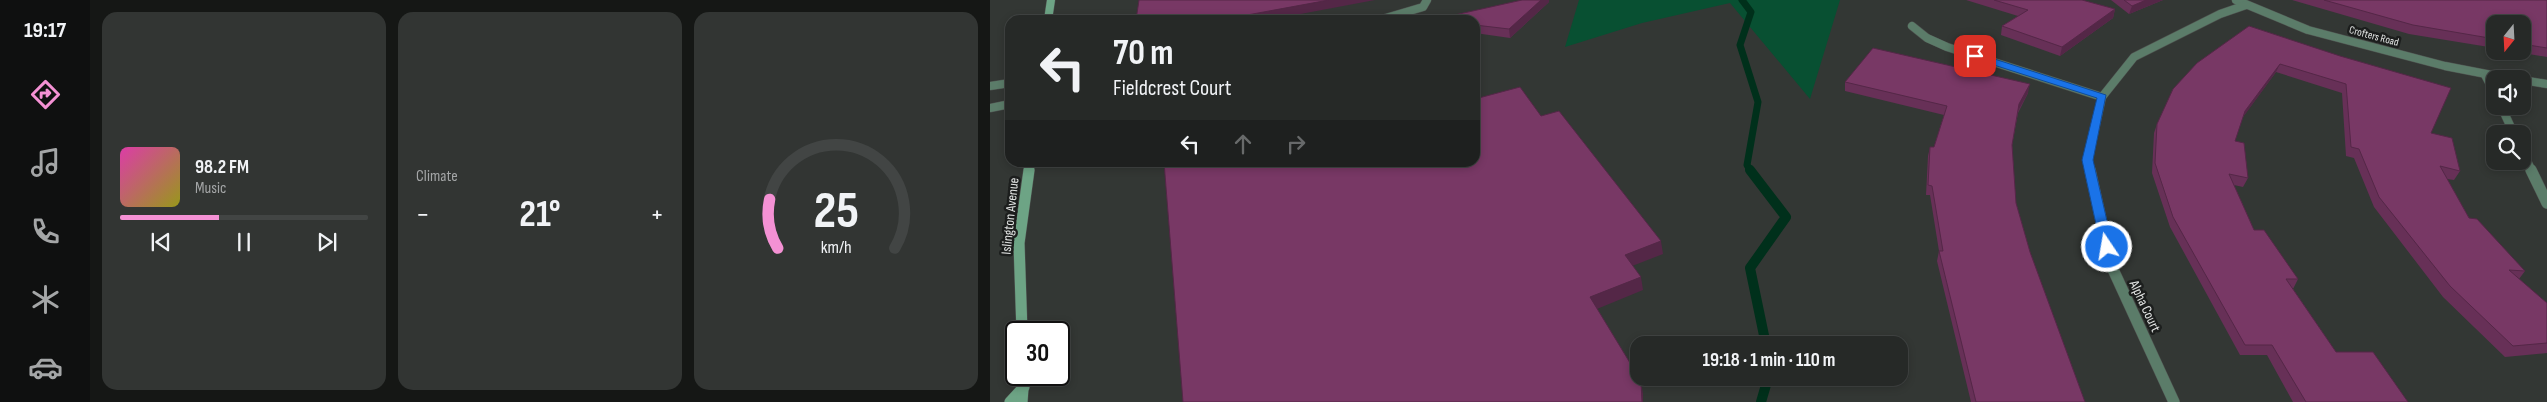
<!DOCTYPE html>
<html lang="en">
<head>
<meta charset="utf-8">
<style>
  :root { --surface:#262927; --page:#323533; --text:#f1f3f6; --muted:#a4a6a7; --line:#424544; --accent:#f491d4 }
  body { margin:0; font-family:"Sofia Sans Condensed",sans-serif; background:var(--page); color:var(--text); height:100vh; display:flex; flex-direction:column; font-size:19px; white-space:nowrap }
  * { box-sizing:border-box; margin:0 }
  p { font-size:16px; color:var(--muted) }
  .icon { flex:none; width:28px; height:28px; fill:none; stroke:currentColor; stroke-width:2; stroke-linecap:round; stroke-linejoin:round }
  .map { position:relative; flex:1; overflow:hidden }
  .drawer { display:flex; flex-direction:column; gap:12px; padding:12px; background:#151715; width:900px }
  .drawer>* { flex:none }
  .guide { position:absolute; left:15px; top:15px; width:475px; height:152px; border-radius:15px; box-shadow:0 2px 8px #0003,0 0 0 1px var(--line); background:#262927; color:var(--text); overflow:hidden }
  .needle { width:32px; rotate:198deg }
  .fabs { position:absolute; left:1496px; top:15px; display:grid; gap:10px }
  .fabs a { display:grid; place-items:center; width:45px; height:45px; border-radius:10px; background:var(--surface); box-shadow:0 2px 8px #0003,0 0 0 1px var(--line); font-size:25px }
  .speed { position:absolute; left:15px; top:321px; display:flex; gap:10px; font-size:25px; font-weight:700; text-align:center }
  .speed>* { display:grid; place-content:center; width:65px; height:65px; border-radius:50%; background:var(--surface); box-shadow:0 2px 8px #0003,0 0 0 1px var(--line); line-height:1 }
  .speed .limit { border:2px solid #111; border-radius:8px; background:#fff; color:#111 }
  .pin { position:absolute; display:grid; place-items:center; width:42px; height:42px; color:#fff; margin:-21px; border-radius:10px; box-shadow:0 2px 8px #0006 }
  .me { position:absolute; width:55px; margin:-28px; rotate:348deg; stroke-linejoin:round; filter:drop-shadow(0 0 4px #0008) }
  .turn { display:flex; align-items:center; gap:18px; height:105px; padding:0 25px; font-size:22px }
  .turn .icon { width:65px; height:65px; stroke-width:2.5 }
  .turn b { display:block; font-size:35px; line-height:42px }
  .lanes { display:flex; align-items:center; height:48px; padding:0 25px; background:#0003; justify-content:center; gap:25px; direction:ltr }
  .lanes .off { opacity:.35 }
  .big { font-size:38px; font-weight:700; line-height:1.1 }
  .drawer .widget { flex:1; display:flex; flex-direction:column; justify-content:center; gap:8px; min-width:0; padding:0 18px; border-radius:15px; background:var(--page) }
  .drawer .dial { align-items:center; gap:0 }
  .dial svg { height:130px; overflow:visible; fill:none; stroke:var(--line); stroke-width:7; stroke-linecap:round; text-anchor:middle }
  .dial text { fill:var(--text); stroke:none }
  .song { display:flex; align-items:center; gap:15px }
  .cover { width:60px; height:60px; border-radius:8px; background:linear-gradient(135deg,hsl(320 70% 55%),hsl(60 70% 35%)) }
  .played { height:5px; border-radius:2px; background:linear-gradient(90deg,var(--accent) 40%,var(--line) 40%) }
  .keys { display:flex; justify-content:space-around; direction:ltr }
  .heat { display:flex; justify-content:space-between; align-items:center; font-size:28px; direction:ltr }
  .drawer .tiles { flex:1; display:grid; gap:12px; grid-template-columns:repeat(3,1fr) }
  .trip { position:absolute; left:640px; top:336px; width:278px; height:50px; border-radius:15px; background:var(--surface); box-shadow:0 2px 8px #0003,0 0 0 1px var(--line); font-weight:700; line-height:50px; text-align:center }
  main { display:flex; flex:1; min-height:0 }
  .dock { display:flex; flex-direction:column; width:90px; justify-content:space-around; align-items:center; background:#0f1010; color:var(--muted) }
  .dock .icon { width:35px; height:35px }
  .dock .on { color:var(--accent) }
  .dock b { font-size:22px; color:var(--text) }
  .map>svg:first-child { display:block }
  .green { fill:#085032 }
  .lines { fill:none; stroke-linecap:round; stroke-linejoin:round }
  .stream-far1 { stroke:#00301b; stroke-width:7 }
  .stream { stroke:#00301b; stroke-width:10 }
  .service-casing { stroke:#4f5350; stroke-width:9 }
  .minor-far1-casing { stroke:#4f5350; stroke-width:9 }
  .minor-casing { stroke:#4f5350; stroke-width:12 }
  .secondary-far1-casing { stroke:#4f5350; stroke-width:9 }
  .secondary-casing { stroke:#4f5350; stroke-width:12 }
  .service { stroke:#5b7c69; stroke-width:8 }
  .minor-far1 { stroke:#5b7c69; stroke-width:8 }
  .minor { stroke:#5b7c69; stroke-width:11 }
  .secondary-far1 { stroke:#6da485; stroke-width:8 }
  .secondary { stroke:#6da485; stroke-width:11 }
  .wall { fill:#673057 }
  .shaded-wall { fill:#542747 }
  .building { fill:#783865; stroke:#542747 }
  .route { fill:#1a73e8; stroke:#114b97 }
  .labels { text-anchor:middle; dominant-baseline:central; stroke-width:5; stroke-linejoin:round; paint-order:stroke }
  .far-street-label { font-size:11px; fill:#e3e5e4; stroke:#1c1e1d }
  .street-label { font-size:14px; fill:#e3e5e4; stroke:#1c1e1d }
</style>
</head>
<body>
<main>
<nav class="dock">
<b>19:17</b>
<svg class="icon on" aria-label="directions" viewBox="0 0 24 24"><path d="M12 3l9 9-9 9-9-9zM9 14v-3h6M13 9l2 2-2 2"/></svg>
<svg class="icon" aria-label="music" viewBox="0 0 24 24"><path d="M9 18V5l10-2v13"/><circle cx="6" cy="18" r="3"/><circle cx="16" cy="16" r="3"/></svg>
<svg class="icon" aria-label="phone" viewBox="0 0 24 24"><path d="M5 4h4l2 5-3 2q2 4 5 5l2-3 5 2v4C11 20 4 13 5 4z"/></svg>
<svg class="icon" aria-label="climate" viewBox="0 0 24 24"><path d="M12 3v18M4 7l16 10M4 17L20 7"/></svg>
<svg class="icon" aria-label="car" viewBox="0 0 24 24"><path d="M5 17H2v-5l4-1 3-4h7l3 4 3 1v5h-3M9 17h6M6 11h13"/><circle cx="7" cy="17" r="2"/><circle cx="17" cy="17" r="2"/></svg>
</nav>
<section class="drawer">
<div class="tiles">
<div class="widget">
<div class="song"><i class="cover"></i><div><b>98.2 FM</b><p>Music</p></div></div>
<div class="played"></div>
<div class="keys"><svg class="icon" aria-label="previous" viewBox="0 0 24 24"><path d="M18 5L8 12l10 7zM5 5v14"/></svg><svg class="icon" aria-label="pause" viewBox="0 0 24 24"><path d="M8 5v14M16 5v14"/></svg><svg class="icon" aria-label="next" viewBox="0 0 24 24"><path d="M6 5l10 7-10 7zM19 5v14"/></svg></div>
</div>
<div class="widget"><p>Climate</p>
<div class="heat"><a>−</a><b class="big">21°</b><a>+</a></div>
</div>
<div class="widget dial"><svg viewBox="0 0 100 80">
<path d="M14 69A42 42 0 1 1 86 69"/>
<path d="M14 69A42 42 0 0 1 9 39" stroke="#f491d4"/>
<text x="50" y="56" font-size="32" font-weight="700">25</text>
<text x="50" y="72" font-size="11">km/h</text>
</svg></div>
</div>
</section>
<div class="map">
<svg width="1557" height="402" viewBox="0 0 1557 402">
  <rect width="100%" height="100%" fill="#333734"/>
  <!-- green -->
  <path class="green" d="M589,0h261l-30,99 -80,-96 -88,20 -77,24z"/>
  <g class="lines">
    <!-- stream-far1 -->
    <path class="stream-far1" d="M752,0l9,12 -11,33 18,57 -11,63 4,6"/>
    <!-- stream -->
    <g class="stream">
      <path d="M760,170l36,47 -36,51 16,77"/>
      <path d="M771,402l7,-24"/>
    </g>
    <!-- service casing -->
    <g class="service-casing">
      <g id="service">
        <path d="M0,86l20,-3"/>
        <path d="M0,108l20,-4"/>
      </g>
    </g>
    <!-- minor-far1 casing -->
    <g class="minor-far1-casing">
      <g id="minor-far1">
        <path d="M1246,0l72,30 137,36 67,13"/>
        <path d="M389,20l44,-13 4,-7"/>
        <path d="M922,26l15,12 20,9 155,50"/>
        <path d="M1495,75l10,19"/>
        <path d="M1532,80l25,4"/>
        <path d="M1511,106l13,28"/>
        <path d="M1532,151l10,20"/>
        <path d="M1100,171l-2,-11 14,-63 32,-40 86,-43 26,-9"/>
      </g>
    </g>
    <!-- minor casing -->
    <g class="minor-casing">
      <g id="minor">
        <path d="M1100,170l21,95 63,137"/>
        <path d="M1541,170l16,33"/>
      </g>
    </g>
    <!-- secondary-far1 casing -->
    <g class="secondary-far1-casing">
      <g id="secondary-far1">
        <path d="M58,20l3,-20"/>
        <path d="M39,171l1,-9"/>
      </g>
    </g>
    <!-- secondary casing -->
    <g class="secondary-casing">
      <g id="secondary">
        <path d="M32,332l-3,-89 10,-73"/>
        <path d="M20,402l14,-15"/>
        <path d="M32,402l2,-27"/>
      </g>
    </g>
    <!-- service -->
    <use href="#service" class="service"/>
    <!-- minor-far1 -->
    <use href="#minor-far1" class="minor-far1"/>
    <!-- minor -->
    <use href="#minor" class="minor"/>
    <!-- secondary-far1 -->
    <use href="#secondary-far1" class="secondary-far1"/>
    <!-- secondary -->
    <use href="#secondary" class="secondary"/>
  </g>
  <!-- wall -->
  <g class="wall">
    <path d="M976,0h116l33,9 -2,9 -53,38 -59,-21 1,-9 16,-10z"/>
    <path d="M1121,0h52l-34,14z"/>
    <path d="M1302,0h255v57l-36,-6h11v-27h-27v24l-86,-14z"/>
    <path d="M559,2l-39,36 -35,-5v-13z"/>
    <path d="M1259,26l182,107 29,38 -6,9 -7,-1 22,39 56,53 -6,8 28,24v50l-42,4 -62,-60 -69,-90 -20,-49 -8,-2 -4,-63 -66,-21 -34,46 -7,23 13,37 -5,9 -9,-2 20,45 44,49 -5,10 43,63 72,50h-115l-26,-47h-27l-70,-128 -18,-54 2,-40 3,-9z"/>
    <path d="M855,82l183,11 -10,20 -6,32 4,58 14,49 55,150h-114l-34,-141 2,-10 -9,-56h-4l2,-39 2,-9h4l10,-32 -99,-24z"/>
  </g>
  <!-- shaded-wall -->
  <g class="shaded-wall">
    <path d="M339,0h46l-107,20h-48z"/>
    <path d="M551,0h8v2l-39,36 -1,-9z"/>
    <path d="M1156,0h17l-34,14 3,-8z"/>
    <path d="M1125,9l-2,9 -53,38 2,-9z"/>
    <path d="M1290,64l-4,8 -35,48 4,-9z"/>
    <path d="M1040,84l-2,9 -11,20 2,-9z"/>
    <path d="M671,241l2,13 -36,14 -2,-13z"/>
    <path d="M651,277l2,13 -51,21 -2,-14z"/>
    <path d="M651,381l2,13v8h-1z"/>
  </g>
  <!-- building -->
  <g class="building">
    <path d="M149,0h190l-109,20h-84z"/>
    <path d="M532,0h19l-32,29 -34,-4v-5h-43z"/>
    <path d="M1004,0h88l33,9 -53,38 -60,-21 26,-16z"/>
    <path d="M1134,0h22l-14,6z"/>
    <path d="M1334,0h223v48l-25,-4v-20h-27v15l-82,-14z"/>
    <path d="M1259,26l91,30 111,32 -20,45 21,5 8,33 -20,-5 29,52 8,1 48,52 -16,-1 38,33v40l-34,3 -63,-60 -71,-89 -20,-48 -8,-2 -5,-63 -66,-20 -35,47 -10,30 9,2 4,35 -19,-4 25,56h10l34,49h-12l50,73h37l35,50h-102l-34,-57h-27l-72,-128 -18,-54 2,-39 16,-35 24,-26z"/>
    <path d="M883,48l157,36 -11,20 -7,41 4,58 14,49 55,150h-109l-37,-151h4l-11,-65 -4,-1 2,-38h4l13,-41 -102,-24z"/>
    <path d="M530,87l21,29 18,-5 102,130 -36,14 16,22 -51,20 51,84 1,21h-459l-19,-240h311v-63z"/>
  </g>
  <!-- route -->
  <path class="route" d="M982,54h7l127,41 -13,65 20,87 -2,3h-9l-1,-3 -19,-87 15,-62 -125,-40z"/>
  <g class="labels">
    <!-- far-street labels -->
    <g class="far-street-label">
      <text transform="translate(1384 36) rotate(15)">Crofters Road</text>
    </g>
    <!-- street labels -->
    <g class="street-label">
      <text transform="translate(20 216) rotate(-84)">Islington Avenue</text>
      <text transform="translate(1155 306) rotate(65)">Alpha Court</text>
    </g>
  </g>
</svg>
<div class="fabs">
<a><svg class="needle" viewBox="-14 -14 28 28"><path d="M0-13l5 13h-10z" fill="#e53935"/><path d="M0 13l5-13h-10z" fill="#a4a6a7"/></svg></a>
<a><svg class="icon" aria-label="sound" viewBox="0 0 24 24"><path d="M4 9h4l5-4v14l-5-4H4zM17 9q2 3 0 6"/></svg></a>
<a><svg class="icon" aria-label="search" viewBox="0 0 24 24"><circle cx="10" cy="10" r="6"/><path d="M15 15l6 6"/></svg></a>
</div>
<div class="speed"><div class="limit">30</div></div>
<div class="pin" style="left:985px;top:56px;background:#d93025"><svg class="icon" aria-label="arrive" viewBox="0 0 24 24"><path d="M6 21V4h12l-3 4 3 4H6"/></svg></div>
<svg class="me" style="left:1117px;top:247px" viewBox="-20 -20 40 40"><circle r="17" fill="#1a73e8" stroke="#fff" stroke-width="3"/><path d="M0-11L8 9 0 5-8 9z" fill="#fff"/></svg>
<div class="trip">19:18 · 1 min · 110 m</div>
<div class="guide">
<div class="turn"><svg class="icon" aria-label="left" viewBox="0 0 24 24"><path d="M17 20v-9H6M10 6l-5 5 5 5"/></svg><div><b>70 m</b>Fieldcrest Court</div></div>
<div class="lanes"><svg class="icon" aria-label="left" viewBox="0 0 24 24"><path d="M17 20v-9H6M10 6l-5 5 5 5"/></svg><svg class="icon off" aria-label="ahead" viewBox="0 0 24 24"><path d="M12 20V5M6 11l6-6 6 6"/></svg><svg class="icon off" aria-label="right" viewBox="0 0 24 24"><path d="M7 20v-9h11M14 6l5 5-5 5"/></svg></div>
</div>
</div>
</main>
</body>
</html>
